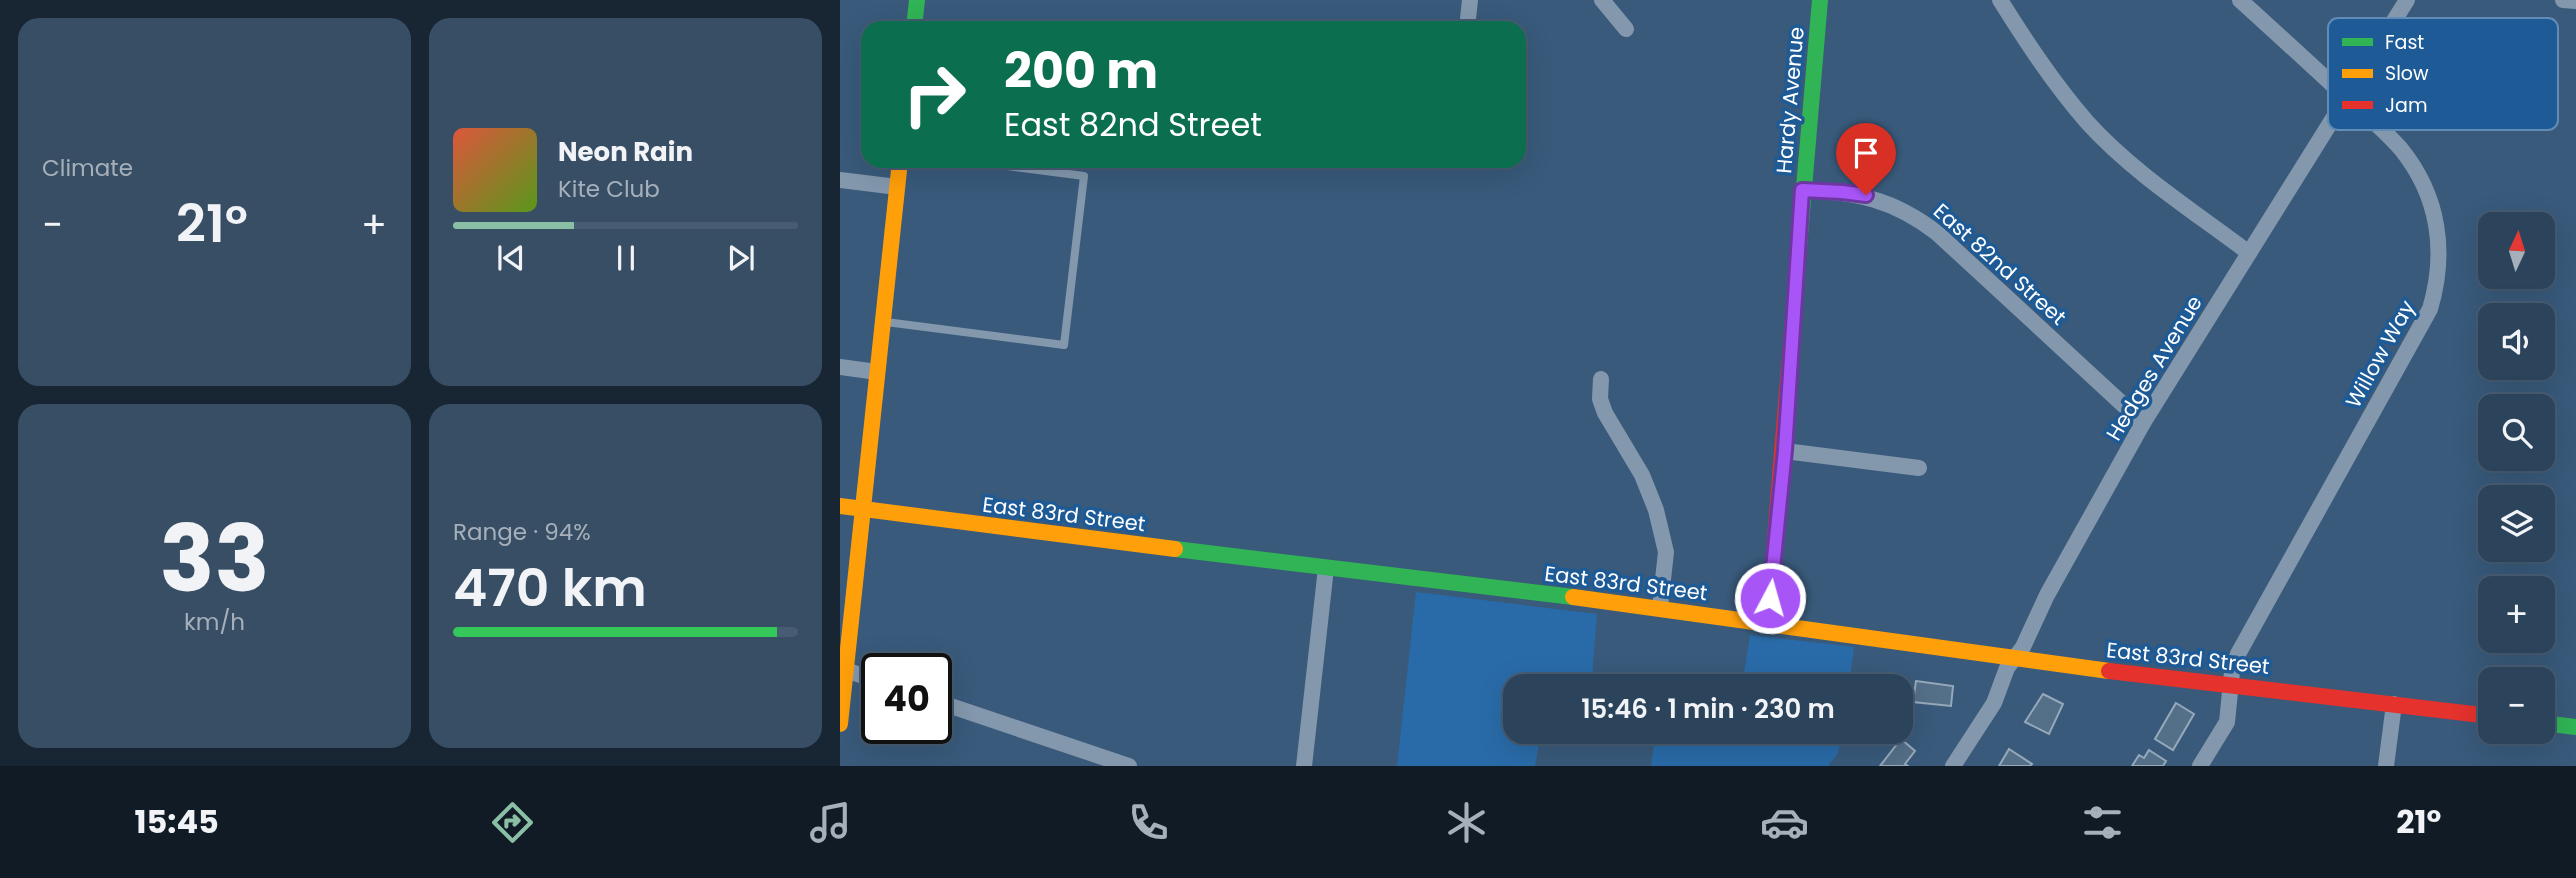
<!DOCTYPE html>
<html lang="en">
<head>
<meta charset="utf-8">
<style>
  :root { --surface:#2b445c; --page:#374e65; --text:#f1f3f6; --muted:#a6b0bb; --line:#475c72; --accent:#8abfa5 }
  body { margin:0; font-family:Poppins,sans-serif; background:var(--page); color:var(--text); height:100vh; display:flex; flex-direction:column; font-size:26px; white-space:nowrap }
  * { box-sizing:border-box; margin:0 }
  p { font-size:23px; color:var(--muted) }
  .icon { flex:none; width:38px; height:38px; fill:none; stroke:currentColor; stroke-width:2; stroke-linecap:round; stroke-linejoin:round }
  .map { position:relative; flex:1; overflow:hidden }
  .drawer { display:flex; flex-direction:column; gap:18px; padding:18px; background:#182533; width:840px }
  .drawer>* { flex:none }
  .banner { position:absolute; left:21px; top:21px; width:665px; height:147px; border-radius:21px; box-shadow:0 7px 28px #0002,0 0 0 2px var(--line); background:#0b6e4f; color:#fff; overflow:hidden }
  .needle { width:46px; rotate:4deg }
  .fabs { position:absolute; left:1638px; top:212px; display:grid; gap:14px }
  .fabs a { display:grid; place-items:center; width:77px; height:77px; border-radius:14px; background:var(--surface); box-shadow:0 7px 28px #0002,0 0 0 2px var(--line); font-size:35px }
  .speed { position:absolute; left:21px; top:653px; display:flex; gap:14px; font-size:35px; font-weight:700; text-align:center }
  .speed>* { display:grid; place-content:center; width:91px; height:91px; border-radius:50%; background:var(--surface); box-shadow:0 7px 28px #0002,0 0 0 2px var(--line); line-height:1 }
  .speed .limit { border:4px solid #111; border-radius:10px; background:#fff; color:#111 }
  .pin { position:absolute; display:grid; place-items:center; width:60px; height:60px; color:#fff; margin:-72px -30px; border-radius:50% 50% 50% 0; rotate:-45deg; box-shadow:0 0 7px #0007 }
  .pin .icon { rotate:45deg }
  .me { position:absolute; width:77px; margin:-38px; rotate:6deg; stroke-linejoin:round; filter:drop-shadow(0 0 5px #0008) }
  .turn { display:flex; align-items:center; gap:24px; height:147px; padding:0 28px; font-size:32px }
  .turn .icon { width:91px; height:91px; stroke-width:2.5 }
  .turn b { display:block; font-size:49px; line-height:60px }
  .big { font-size:52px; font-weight:600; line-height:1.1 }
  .drawer .card { flex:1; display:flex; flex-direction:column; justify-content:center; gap:10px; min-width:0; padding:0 24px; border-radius:21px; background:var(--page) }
  .drawer .dial { align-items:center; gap:0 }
  .dial b { font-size:91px; line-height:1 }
  .song { display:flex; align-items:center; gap:21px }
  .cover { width:84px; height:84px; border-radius:10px; background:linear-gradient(135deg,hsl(10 70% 55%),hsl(90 70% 35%)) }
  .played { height:7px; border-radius:4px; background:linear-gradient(90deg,var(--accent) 35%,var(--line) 35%) }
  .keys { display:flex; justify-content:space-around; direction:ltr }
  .heat { display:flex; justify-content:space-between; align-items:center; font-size:38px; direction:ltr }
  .charge { height:10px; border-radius:5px; background:linear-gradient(90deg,#34c759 94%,var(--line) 0) }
  .drawer .tiles { flex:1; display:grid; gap:18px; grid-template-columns:repeat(2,1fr) }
  .trip { position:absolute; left:663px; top:674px; width:410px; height:70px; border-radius:21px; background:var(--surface); box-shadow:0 7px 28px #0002,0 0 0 2px var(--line); font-weight:600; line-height:70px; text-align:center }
  .menu { display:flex; height:112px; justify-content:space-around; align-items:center; background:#111b25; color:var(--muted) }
  .menu .icon { width:49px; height:49px }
  .menu .current { color:var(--accent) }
  .menu b { font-size:32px; color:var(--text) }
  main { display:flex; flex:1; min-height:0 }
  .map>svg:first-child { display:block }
  .green { fill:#296ba8 }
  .building { fill:#546f88; stroke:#96a9bb; stroke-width:2 }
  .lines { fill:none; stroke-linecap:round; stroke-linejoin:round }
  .lane { stroke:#8398ad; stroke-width:8 }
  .street { stroke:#8398ad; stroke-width:16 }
  .fast { stroke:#30b455; stroke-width:16 }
  .slow { stroke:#ff9f0a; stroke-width:16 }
  .jam { stroke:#e5322d; stroke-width:16 }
  .route-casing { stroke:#6d37a1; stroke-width:18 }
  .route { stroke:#a855f7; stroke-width:12 }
  .labels { text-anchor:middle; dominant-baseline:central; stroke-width:7; stroke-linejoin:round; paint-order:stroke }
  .street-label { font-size:21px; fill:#fff; stroke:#1e5b96 }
  .key { fill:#1e5b96; stroke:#628cb6; stroke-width:2 }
  .key-label { font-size:19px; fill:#fff }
</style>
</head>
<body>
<main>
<section class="drawer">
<div class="tiles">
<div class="card"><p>Climate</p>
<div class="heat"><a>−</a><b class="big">21°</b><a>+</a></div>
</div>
<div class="card">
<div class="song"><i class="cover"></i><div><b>Neon Rain</b><p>Kite Club</p></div></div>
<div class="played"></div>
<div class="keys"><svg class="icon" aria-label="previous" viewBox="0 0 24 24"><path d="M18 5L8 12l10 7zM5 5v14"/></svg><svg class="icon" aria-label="pause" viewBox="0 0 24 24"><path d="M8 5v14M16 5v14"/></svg><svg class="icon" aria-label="next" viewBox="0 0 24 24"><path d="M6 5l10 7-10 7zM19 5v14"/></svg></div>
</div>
<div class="card dial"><b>33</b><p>km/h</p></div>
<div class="card"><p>Range · 94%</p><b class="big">470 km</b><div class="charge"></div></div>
</div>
</section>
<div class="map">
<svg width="1736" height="766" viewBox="0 0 1736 766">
  <rect width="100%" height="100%" fill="#395a7b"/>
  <!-- green -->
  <g class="green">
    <path d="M576,592l181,22 -5,63 -42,4 -1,5h-33v46h25l-6,34h-138z"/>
    <path d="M910,635l104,12 -5,39h-107z"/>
    <path d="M816,732h186l-4,21 -10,13h-177z"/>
  </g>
  <!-- building -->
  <g class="building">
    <path d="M1032,678l15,5 1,-5 14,2 -2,14v-8h-37l1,-6 8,1z"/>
    <path d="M1076,681l37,5 -2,20 -38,-4z"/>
    <path d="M1203,694l20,10 -14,30 -24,-12z"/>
    <path d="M1336,703l18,11 -21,36 -18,-11z"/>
    <path d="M1061,739l14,12 -10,13 3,2h-28z"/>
    <path d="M1169,749l23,15 -2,2h-31z"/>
    <path d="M1309,750l17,11 -3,5h-31l7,-11 5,3z"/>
  </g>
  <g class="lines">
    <!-- lane -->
    <path class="lane" d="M46,322l178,23 20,-169 -115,-15"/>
    <!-- street -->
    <g class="street">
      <path d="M762,0l24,29"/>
      <path d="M1160,0c27,43 54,84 87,122 46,51 108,90 162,131"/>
      <path d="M1723,0l13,1"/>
      <path d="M627,28l3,-28"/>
      <path d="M0,180l57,7"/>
      <path d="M962,190c55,2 91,9 135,43l206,190"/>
      <path d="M0,367l37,5"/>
      <path d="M761,379l-1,20 5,14 37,62 14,35 10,42 -6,55"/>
      <path d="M945,451l134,17"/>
      <path d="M6,670l31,11"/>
      <path d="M96,701l193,65"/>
      <path d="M464,766l22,-198"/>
      <path d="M1113,766l41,-63 13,-35 16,-21 24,-52 96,-172 264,-423"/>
      <path d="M1360,766l27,-44 5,-50 6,-18 192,-345c17,-57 9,-113 -29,-160 -18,-21 -42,-40 -63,-59 -32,-30 -65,-60 -98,-90"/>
      <path d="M1546,766l8,-62"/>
    </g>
    <!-- fast -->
    <g class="fast">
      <path d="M74,28l3,-28"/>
      <path d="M959,247l21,-247"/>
      <path d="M335,549l398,48"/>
      <path d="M1703,723l33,4"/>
    </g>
    <!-- slow -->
    <g class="slow">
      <path d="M0,506l335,43"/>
      <path d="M733,597l536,74"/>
      <path d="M0,724l60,-563"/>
    </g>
    <!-- jam -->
    <g class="jam">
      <path d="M928,622l31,-375"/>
      <path d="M1269,671l381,45"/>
    </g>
  </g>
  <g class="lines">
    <!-- route casing -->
    <g class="route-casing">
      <path id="route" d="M930,598l15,-148 17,-260 40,2 24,3"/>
    </g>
    <!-- route -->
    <use href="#route" class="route"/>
  </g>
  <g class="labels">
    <!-- street labels -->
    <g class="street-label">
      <text transform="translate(950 100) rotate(-85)">Hardy Avenue</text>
      <text transform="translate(1160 264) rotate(42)">East 82nd Street</text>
      <text transform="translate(1540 354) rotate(-61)">Willow Way</text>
      <text transform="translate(1314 368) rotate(-59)">Hedges Avenue</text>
      <text transform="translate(224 514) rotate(7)">East 83rd Street</text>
      <text transform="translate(786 583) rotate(7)">East 83rd Street</text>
      <text transform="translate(1348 658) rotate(6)">East 83rd Street</text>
    </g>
  </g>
  <!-- legend -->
  <rect x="1488" y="18" width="230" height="112" rx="10" class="key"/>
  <rect x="1502" y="38" width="31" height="8" fill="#30b455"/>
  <rect x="1502" y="69" width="31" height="9" fill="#ff9f0a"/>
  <rect x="1502" y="101" width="31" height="8" fill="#e5322d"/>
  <g class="key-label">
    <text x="1545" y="49">Fast</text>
    <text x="1545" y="80">Slow</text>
    <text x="1545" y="112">Jam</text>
  </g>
</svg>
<div class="fabs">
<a><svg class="needle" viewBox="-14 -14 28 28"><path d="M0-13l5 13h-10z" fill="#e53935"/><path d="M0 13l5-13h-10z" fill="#a6b0bb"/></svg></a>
<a><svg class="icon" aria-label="sound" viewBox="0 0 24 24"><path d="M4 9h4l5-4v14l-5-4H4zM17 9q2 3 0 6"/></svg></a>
<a><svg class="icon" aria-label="search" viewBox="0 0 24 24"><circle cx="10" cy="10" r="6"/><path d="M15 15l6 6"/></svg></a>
<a><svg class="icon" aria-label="layers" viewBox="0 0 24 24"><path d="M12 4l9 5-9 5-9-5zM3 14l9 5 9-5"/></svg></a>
<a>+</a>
<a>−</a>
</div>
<div class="speed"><div class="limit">40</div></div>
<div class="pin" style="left:1026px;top:195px;background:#d93025"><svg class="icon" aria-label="arrive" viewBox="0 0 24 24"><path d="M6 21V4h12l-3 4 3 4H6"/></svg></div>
<svg class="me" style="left:930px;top:598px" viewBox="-20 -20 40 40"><circle r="17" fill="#a855f7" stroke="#fff" stroke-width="3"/><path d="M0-11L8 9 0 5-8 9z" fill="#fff"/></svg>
<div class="trip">15:46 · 1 min · 230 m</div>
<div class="banner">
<div class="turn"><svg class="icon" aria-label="right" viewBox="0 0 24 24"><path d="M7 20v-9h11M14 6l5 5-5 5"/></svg><div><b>200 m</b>East 82nd Street</div></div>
</div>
</div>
</main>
<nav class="menu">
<b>15:45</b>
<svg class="icon current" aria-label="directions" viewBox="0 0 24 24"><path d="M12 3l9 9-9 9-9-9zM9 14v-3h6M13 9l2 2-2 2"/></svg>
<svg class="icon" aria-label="music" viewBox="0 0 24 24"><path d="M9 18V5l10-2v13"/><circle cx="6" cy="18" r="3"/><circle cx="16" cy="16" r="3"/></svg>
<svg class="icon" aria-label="phone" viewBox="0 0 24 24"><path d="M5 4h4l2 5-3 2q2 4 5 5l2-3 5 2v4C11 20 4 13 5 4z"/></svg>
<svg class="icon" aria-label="climate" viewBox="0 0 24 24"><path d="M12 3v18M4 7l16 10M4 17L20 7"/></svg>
<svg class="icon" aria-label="car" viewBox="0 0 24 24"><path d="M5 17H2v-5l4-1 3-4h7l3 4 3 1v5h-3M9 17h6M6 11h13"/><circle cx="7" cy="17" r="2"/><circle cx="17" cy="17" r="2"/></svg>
<svg class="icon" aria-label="filters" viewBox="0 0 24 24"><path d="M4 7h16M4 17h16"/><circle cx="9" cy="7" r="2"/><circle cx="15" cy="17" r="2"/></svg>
<b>21°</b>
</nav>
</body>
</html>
